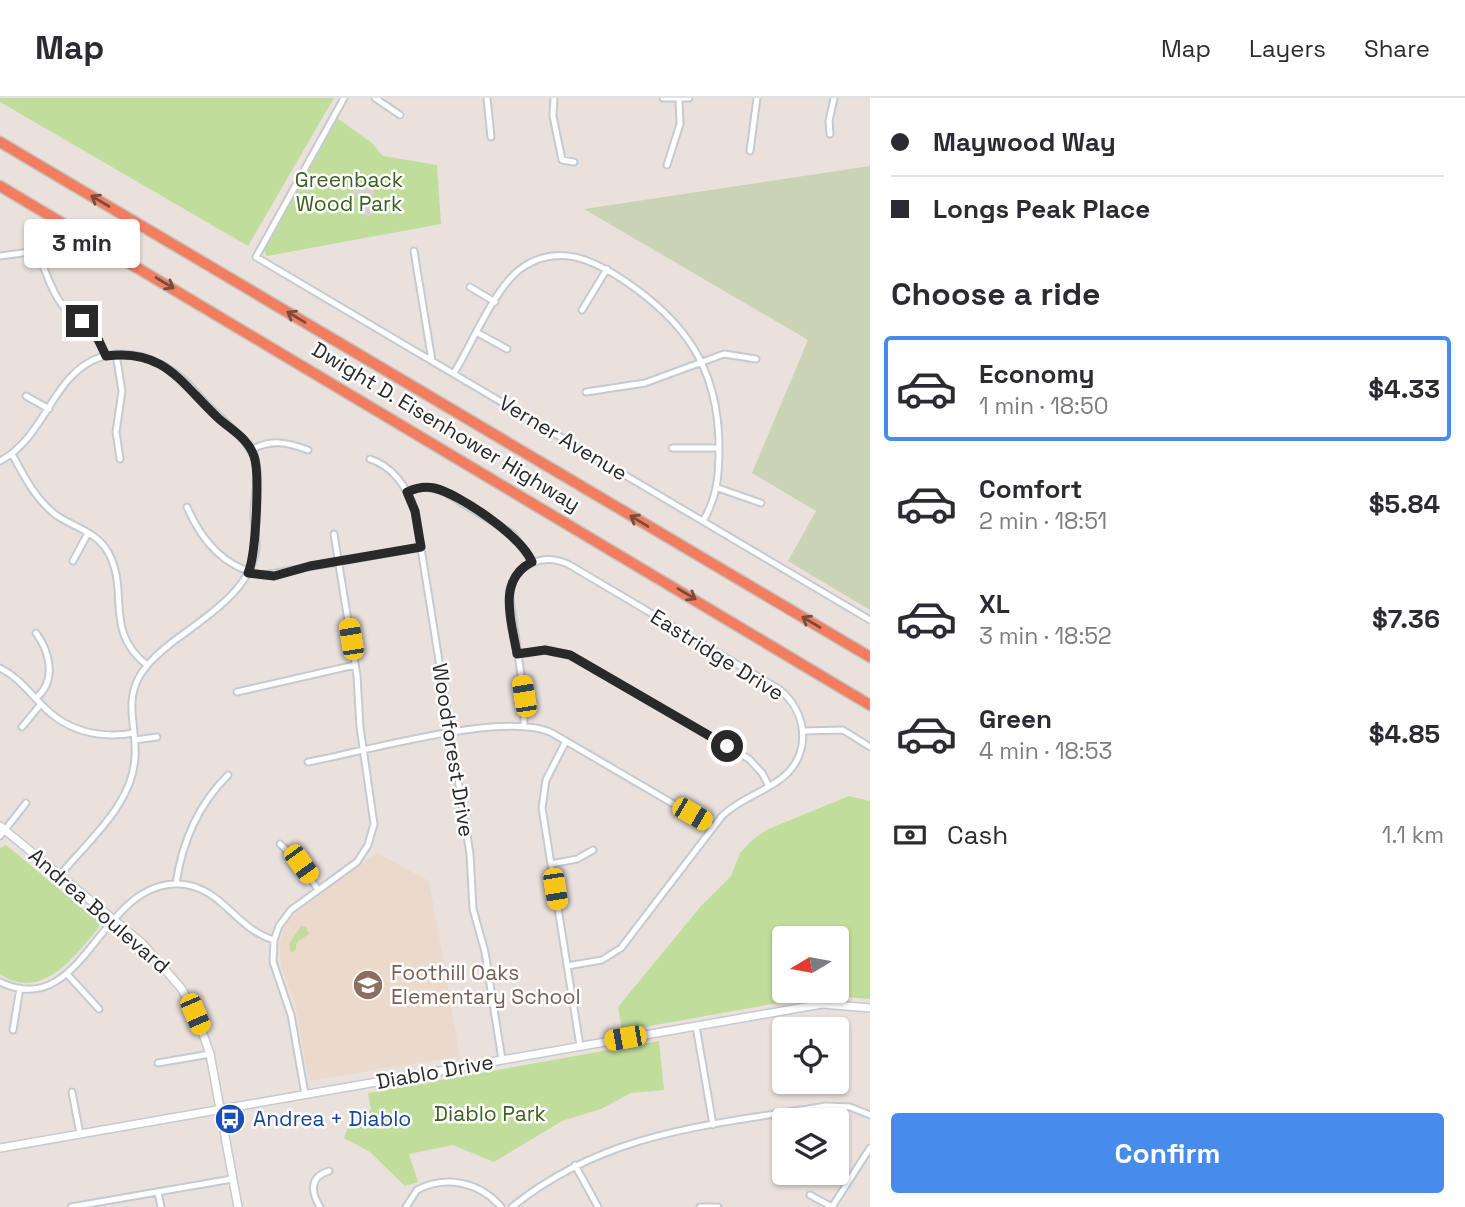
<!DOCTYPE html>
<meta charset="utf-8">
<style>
:root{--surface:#fff;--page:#f7f7f7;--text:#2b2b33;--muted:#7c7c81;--line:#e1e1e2;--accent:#478bec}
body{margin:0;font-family:"Space Grotesk",sans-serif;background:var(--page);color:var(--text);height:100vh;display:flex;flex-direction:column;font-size:26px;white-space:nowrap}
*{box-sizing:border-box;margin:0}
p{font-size:23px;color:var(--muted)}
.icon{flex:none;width:38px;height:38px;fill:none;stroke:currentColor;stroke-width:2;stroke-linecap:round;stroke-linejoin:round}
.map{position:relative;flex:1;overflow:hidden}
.drawer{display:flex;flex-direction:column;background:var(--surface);width:595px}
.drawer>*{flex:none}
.hud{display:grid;align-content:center;height:154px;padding:0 21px;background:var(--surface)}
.needle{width:46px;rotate:260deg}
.fabs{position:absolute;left:772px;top:828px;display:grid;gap:14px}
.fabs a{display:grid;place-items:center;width:77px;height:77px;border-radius:7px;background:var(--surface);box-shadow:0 2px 5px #0004;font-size:35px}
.end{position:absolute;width:32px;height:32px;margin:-16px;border:9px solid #292929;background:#fff;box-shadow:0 0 0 4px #fff}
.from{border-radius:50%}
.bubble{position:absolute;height:49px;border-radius:7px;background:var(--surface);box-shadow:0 2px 5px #0004;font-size:23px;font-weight:600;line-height:49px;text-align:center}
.car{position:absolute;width:21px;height:42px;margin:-21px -10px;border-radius:9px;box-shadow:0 0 5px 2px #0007;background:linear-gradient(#f5c518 24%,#345 0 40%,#f5c518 0 76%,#345 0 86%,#f5c518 0)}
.hud b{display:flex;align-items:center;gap:24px;height:66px;font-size:26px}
.hud b+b{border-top:2px solid var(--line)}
.hud i{width:18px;height:18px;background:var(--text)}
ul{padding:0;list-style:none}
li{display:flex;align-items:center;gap:21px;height:105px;margin:0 14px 10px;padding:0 7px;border:4px solid transparent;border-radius:7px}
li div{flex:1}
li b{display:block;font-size:26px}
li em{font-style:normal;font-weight:600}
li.on{border-color:var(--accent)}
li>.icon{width:63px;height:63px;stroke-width:1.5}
h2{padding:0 21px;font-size:32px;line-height:84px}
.pay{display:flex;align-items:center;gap:18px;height:77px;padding:0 21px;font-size:26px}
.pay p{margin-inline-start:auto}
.cta{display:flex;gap:14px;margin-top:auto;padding:14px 21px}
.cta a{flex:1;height:80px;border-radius:7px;background:var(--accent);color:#fff;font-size:28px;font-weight:600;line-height:80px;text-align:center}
header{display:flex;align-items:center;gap:42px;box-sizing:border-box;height:98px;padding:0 35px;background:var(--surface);border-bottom:2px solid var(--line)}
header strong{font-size:33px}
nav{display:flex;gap:38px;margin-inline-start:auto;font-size:24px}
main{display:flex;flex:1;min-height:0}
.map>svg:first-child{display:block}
.education{fill:#ebdacc}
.green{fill:#c1dd9c;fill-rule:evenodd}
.cemetery{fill:#cad3b4}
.plaza{fill:#d7d2ce}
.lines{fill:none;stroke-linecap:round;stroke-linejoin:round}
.street-casing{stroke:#c4cad2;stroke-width:9}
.secondary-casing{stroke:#c4cad2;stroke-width:10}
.highway-casing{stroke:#c3c3c3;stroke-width:13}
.street{stroke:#fff;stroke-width:5}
.secondary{stroke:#fff;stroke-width:7}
.highway{stroke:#f27e5f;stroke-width:10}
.oneway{stroke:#794b3f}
.route{stroke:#292929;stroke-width:9}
.labels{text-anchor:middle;stroke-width:5;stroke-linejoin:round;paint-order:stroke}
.park-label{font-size:21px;fill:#3b601f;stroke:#fff}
.street-label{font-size:21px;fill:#292929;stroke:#fff}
.education-label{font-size:21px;fill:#785e54;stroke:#fff;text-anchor:start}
.transit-label{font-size:21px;fill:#164399;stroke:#fff;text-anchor:start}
</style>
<header>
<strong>Map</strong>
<nav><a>Map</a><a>Layers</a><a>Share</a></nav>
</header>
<main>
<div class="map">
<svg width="870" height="1109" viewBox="0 0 870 1109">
<rect width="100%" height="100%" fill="#eae1dc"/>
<path class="education" d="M 377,755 L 429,783 L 460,958 L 309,983 L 295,906 L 281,868 L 279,845 L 286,826 L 300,812 Z"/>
<path class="green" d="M 0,0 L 334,0 L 248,148 L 0,4 Z
M 337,20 L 372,45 L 383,58 L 437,67 L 441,126 L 267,158 L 262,149 Z
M 849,698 L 870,703 L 870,901 L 822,897 L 622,933 L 618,909 L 701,808 L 731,778 L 740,755 L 751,743 L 766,732 ZM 784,840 L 836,840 L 836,892 L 784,892 Z
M 6,747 L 99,824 L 99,829 C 76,857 42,905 0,876 L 0,750 Z
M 301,828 L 306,829 L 309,836 L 297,844 L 295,853 L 291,854 L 289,846 Z
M 659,943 L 664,992 L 631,995 L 601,1011 L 562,1023 L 494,1064 L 453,1047 L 409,1056 L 418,1084 L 405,1088 L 370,1054 L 344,1040 L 349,1027 L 356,1027 L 360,1018 L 371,1012 L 368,995 Z"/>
<path class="cemetery" d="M 870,68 L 870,512 L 788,463 L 816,413 L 752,375 L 808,242 L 584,111 Z"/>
<path class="plaza" d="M 370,82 L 375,95 L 370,97 L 372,104 L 368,106 L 373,116 L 365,119 L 358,97 L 352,98 L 355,87 Z"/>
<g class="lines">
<g class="street-casing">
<path id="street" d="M 344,0 L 256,159 L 870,522
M 375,0 L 400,17
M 487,0 L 491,39
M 554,0 L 553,18 L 562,62 L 574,64
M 663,0 L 689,0
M 830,36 L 829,23 L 834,0
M 750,53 L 757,0
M 667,67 L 680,26 L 679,1
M 414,153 L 432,263
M 0,158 L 37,153 C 45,171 51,193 63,208 C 79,226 97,234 106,258
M 470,189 L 495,204
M 582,212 L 607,171
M 478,235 L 507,251
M 116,256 L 122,293 L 116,334 L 120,361
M 454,275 C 472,246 495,188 523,169 C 558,146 591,161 622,181 C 685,223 718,269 719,347 C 719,376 718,398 703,423
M 586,294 L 645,285 L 724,256 L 756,261
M 26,298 L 49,311
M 672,350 L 719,350
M 251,352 C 271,341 287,344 308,352
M 12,356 C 24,378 35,401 56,417 C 73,429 97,434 108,454 C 130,493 103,533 147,567
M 370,361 C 394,369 407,389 415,413 L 470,756 L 473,811 L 485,854 L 502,962
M 0,363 C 47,338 52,275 101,259 C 138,248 176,269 199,298 C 218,321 253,340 257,371 C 259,387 253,402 254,418 C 254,429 257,439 256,450 C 251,494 202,521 170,546 C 158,556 146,566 138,581 C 125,607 137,631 135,659 C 133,706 88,743 60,777
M 718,390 L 761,405
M 407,394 L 423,389 L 441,392 L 513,436 L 532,464
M 187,409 C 202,444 225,471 264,477 L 421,449
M 73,463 L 88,435
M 517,556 L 545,552 L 570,557 L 749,661 L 762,675 L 769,688
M 0,570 C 18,579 28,593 42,607 C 66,633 99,641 134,635
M 237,594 L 355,567
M 36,600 C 57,583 50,554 36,535
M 524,627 L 524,598 L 509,493 C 517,465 543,455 568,466 L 779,591 C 808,614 812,656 782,680 C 763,695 741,700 722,718 L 621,850 L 602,862 L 567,868
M 22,629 L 41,606
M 804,633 L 843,632 L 870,649
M 135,642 L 157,639
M 566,643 L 546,682 L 542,710 L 580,948
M 308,664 C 362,654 506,612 552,635 L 713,729
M 0,738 L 26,705
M 280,746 L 301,766 L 318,792
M 551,766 L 577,761 L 593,752
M 176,786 C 182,744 198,707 228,677
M 67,876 L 99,911
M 0,884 C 84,925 99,783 179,786 C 222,788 235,831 274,842
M 696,928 L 713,1027
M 13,932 L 20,890
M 158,965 L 210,956
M 72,994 L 80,1036
M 305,996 L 291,917 L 273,864 L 274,842 L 279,828 L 291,812 L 357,764 L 368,747 L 374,726 L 360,629 L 357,578 L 334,436
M 575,1067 L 598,1109
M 158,1094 L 161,1109
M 810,1097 L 832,1109
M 71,1109 L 232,1081
M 320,1109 C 311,1094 309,1079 329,1073
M 406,1109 L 417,1092 C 446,1077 480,1084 501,1109
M 512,1109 C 606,1033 711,1027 826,1008 L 850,1009 L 870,1017
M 700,1109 L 718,1109
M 832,1109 L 870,1050"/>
</g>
<g class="secondary-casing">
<path id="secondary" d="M 0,728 L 142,845 L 181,890 L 196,916 L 210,956 L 238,1109
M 0,1050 L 822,906 L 870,910"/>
</g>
<g class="highway-casing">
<path id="highway" d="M 0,44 L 870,559
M 0,88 L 870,607"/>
</g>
<use href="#street" class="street"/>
<use href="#secondary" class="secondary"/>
<use href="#highway" class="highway"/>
</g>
<defs><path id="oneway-shaft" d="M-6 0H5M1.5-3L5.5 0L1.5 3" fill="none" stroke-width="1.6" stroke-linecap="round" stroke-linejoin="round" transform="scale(1.75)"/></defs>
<g class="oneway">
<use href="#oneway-shaft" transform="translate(100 103) rotate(-149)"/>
<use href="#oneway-shaft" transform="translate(165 185) rotate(31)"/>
<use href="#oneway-shaft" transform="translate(296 219) rotate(-149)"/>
<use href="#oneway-shaft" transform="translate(639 423) rotate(-149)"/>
<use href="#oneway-shaft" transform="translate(687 496) rotate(31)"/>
<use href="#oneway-shaft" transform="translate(811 524) rotate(-149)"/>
</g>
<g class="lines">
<path class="route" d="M 82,223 L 98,241 L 106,258 C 164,250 181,285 217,319 C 231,332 247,339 254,358 C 260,375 256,458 248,475 L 274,478 L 310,468 L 421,449 L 415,413 L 407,394 C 416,390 424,388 434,390 C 460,396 522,439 532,464 C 496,482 512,525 517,556 L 545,552 L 570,557 L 727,648"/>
</g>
<defs>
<g id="school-disc" transform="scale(1.575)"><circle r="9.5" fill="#8d6e63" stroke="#fff"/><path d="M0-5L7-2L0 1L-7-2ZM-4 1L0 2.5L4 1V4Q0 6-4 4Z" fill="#fff"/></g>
<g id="bus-disc" transform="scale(1.575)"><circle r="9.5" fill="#1a4fb4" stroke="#fff"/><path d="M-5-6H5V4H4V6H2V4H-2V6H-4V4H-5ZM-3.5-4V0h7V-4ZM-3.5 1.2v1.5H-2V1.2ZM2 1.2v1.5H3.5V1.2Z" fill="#fff"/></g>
</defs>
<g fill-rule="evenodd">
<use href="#school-disc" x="368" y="887"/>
<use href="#bus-disc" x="230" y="1021"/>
</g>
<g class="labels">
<g class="park-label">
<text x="349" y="89">Greenback<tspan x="349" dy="24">Wood Park</tspan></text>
<text x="490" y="1023">Diablo Park</text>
</g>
<g class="street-label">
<text transform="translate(446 329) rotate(31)" y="7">Dwight D. Eisenhower Highway</text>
<text transform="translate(563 340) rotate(31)" y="7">Verner Avenue</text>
<text transform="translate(717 557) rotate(32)" y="7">Eastridge Drive</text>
<text transform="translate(453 652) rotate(81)" y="7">Woodforest Drive</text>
<text transform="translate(99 813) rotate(41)" y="7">Andrea Boulevard</text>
<text transform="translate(435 974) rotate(-10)" y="7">Diablo Drive</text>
</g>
<g class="education-label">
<text x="391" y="882">Foothill Oaks<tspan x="391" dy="24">Elementary School</tspan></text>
</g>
<g class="transit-label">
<text x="253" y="1028">Andrea + Diablo</text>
</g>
</g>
</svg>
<div class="fabs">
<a><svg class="needle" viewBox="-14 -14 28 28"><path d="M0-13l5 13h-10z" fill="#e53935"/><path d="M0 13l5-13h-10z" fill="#7c7c81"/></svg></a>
<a><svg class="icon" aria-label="locate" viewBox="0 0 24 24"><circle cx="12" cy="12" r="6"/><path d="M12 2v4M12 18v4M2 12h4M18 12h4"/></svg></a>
<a><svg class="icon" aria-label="layers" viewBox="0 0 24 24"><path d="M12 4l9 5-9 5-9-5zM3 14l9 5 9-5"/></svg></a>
</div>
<i class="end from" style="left:727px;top:648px"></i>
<i class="end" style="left:82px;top:223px"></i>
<div class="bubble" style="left:24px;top:121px;width:116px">3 min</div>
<i class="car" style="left:351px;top:541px;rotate:351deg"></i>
<i class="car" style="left:524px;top:598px;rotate:351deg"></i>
<i class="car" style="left:692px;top:716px;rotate:120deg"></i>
<i class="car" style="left:301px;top:766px;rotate:144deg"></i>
<i class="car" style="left:555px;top:791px;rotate:171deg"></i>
<i class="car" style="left:195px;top:916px;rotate:157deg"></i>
<i class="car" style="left:625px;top:940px;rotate:260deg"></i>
</div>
<section class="drawer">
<div class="hud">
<b><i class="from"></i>Maywood Way</b>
<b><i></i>Longs Peak Place</b>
</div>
<h2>Choose a ride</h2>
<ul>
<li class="on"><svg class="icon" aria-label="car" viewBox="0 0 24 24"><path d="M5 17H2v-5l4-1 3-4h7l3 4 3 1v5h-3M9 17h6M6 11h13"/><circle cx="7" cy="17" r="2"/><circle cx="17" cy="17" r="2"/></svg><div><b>Economy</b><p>1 min · 18:50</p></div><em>$4.33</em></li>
<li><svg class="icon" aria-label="car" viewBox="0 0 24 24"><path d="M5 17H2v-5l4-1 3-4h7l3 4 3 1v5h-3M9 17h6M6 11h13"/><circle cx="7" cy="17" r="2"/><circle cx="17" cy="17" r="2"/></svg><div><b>Comfort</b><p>2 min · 18:51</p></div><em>$5.84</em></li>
<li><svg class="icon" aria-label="car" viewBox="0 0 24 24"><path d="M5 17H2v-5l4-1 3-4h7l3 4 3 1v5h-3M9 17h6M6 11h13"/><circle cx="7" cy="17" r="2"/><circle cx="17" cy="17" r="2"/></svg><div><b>XL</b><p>3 min · 18:52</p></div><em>$7.36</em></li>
<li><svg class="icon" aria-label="car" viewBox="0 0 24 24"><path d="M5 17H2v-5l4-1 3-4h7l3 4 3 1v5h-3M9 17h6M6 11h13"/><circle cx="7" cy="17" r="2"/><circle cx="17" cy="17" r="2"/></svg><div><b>Green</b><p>4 min · 18:53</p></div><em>$4.85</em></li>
</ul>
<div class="pay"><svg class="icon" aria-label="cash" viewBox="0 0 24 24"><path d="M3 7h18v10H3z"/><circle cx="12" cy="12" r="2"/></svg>Cash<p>1.1 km</p></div>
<div class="cta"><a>Confirm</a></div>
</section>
</main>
